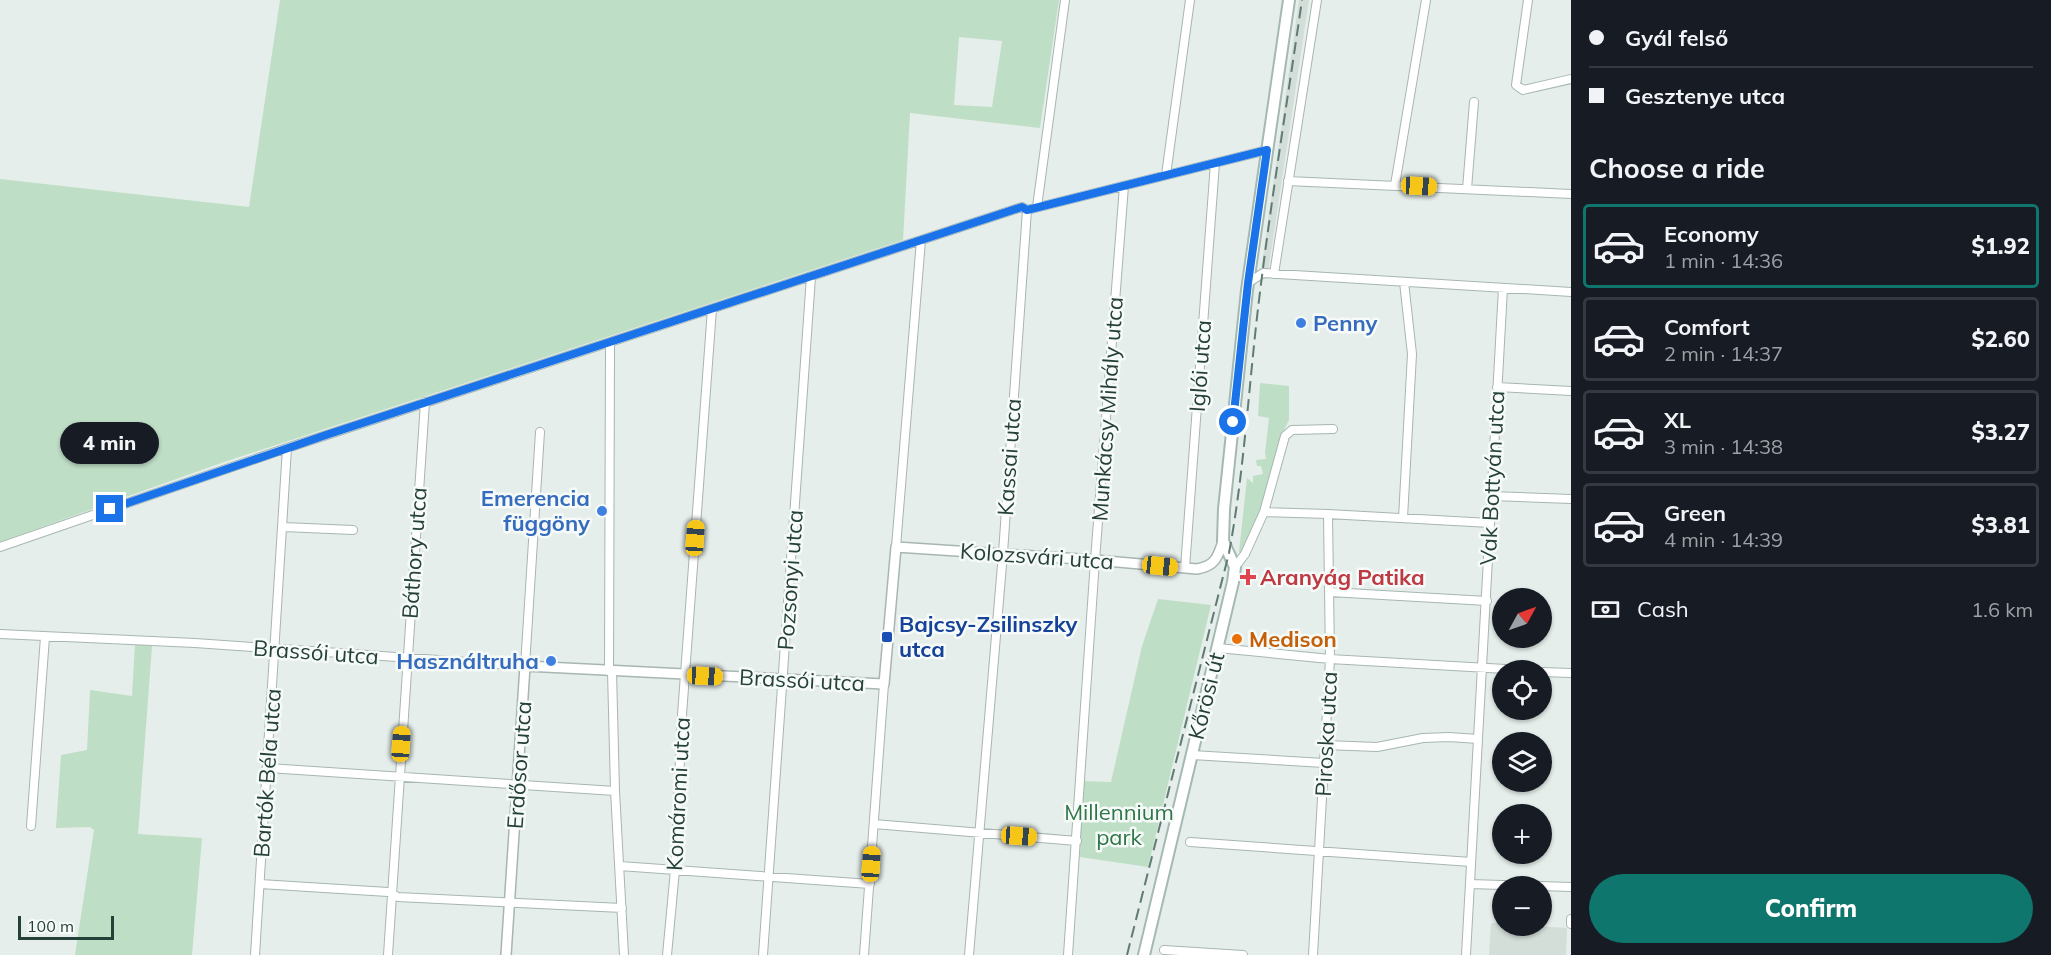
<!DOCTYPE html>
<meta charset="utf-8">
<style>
:root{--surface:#171b24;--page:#20242c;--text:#f1f3f6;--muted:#9ea1a6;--line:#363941;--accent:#0f766e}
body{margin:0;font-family:Mulish,sans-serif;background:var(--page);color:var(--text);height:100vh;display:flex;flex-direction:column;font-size:22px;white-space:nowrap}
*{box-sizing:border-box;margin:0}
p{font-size:20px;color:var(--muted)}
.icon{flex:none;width:33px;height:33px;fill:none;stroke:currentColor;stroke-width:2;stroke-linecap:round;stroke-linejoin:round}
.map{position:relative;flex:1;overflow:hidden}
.details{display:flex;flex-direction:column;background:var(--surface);width:480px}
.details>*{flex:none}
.banner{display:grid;align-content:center;height:132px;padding:0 18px;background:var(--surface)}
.needle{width:39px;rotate:50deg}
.fabs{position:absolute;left:1492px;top:588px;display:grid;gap:12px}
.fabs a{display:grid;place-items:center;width:60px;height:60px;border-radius:50%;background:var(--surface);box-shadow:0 2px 4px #0004;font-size:30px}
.scale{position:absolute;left:18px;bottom:15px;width:96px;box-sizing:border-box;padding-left:6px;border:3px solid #244038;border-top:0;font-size:16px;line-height:21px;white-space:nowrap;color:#244038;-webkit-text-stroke:4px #f6faf8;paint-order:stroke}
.end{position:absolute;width:27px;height:27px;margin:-14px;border:8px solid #1a73e8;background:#fff;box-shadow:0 0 0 3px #fff}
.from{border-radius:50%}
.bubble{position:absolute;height:42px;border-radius:21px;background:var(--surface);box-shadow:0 2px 4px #0004;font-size:20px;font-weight:800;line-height:42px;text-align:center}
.car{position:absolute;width:18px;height:36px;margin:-18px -9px;border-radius:8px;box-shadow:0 0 4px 2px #0007;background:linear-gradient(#f5c518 24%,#345 0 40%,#f5c518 0 76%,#345 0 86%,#f5c518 0)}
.banner b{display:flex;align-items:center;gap:21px;height:57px;font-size:22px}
.banner b+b{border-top:2px solid var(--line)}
.banner i{width:15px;height:15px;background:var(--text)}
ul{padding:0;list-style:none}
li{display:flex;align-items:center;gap:18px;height:84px;margin:0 12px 9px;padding:0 6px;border:3px solid var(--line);border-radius:6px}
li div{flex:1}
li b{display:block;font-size:22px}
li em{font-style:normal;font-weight:800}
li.selected{border-color:var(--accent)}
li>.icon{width:54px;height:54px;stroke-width:1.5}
h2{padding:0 18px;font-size:27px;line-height:72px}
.pay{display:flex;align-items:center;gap:15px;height:66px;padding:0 18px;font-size:22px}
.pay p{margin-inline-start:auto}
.button{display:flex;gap:12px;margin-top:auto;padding:12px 18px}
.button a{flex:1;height:69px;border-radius:36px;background:var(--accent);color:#fff;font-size:24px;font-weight:800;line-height:69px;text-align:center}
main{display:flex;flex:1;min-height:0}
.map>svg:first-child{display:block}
.built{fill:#d3ded9}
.green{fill:#bfdec6;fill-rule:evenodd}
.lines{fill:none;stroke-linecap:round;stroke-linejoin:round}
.minor-casing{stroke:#a7b6b1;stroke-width:10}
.tertiary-casing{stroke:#a7b6b1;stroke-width:12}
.secondary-casing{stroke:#a4b9b1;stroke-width:14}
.minor{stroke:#fff;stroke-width:8}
.tertiary{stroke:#fff;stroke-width:9}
.secondary{stroke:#fff;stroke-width:10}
.rail{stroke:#5f7b73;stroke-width:2;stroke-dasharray:12 6;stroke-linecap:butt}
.route{stroke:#1a73e8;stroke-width:8}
.shop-dot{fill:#3f7fe0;stroke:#f6faf8;stroke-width:2}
.health-dot{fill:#e0444e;stroke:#f6faf8;stroke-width:2}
.transit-dot{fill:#1a4fb4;stroke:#f6faf8;stroke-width:2}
.food-dot{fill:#e8710a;stroke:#f6faf8;stroke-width:2}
.labels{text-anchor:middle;stroke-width:5;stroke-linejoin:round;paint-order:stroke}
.shop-label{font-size:22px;font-weight:bold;fill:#366cbe;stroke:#f6faf8;text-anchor:end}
.street-label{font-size:22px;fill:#244038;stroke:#f6faf8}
.health-label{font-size:22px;font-weight:bold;fill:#be3a42;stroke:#f6faf8;text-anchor:start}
.transit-label{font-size:22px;font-weight:bold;fill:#164399;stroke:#f6faf8;text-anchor:start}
.food-label{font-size:22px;font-weight:bold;fill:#c56008;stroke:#f6faf8;text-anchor:start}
.park-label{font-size:22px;fill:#2f7649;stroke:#f6faf8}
</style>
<main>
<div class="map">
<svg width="1571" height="955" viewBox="0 0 1571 955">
<rect width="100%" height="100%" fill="#e5eeea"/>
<path class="built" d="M 1299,0 L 1309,0 L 1267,279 L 1260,278 Z
M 1491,923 L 1567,928 L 1566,955 L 1489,955 Z"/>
<path class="green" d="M 280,0 L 1059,0 L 1040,128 L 910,113 L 903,240 L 221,463 L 0,542 L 0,179 L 249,207 ZM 959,37 L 1002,41 L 992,107 L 954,105 Z
M 1260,383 L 1289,386 L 1289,420 L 1281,436 L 1278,454 L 1263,506 L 1241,554 L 1239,552 L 1247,478 L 1253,483 L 1253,476 L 1263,474 L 1261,466 L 1257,466 L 1256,460 L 1266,459 L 1265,453 L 1269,418 L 1258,416 Z
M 1158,599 L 1211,605 L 1148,867 L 1080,857 L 1083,781 L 1111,782 L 1142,646 Z
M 135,644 L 152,646 L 138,834 L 202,838 L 192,955 L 75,955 L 94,830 L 90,827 L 56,828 L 61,755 L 87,750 L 90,690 L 132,696 Z"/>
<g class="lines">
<g class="minor-casing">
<path id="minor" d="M 1528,0 L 1516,85 L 1523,90 L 1571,79
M 1166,175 L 1190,0
M 1288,181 L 1571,194
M 1395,185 L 1426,0
M 1467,189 L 1474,102
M 1037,207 L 1065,0
M 1274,274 L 1317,0
M 1248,283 L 1263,273 L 1571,292
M 1497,387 L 1571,391
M 1491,496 L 1571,499
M 1264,512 L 1285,436 L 1292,430 L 1333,429
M 1403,518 L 1412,354 L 1404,282
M 283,527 L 353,530
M 0,547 L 287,448 L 1022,207 L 1027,210 L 1267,150
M 896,547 L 921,240
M 1235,567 L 1245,554 L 1264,512 L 1328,514 L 1490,523
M 1185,568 L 1215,163
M 1330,592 L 1487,601
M 0,634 L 195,643 L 525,666 L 540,432
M 1218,648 L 1330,659 L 1523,670
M 609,671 L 610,343
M 612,671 L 615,791 L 624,955
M 1542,672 L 1571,673
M 1325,745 L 1377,747 L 1423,738 L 1449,737 L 1478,739
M 1192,755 L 1324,763
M 268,768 L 615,791
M 874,824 L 1077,841
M 31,826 L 45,637
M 1190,842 L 1471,862
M 620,866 L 870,884
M 260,884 L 388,892 L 398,897 L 622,908
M 1470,884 L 1571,887
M 1571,924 L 1571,919
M 1164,950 L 1243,955
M 255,955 L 287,448
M 388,955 L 425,402
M 667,955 L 675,870 L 682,715 L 712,309
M 763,955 L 811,277
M 864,955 L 884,684
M 969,955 L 1003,553 L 1027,210
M 1068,955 L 1095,560 L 1124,186
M 1313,955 L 1330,659 L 1328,514
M 1466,955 L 1503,288"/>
</g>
<g class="tertiary-casing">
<path id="tertiary" d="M 506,955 L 525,666 L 884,684 L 896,547 L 1095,560 L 1197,569 C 1215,566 1218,557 1223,541"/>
</g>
<g class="secondary-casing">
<path id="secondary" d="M 1144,955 L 1233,582 L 1235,567 L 1223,541 L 1224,509 L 1247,290 L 1289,0"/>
</g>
<use href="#minor" class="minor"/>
<use href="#tertiary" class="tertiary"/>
<use href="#secondary" class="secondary"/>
<path class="rail" d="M 1127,955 L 1229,553 C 1245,467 1249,379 1260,292 C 1272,194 1288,97 1302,0"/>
</g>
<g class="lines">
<path class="route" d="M 110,509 L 326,435 L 1022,207 L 1027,210 L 1267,150 L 1248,283 L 1233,422"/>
</g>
<g class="shop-dot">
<circle cx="1301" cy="323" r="6"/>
<circle cx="602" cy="511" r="6"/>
<circle cx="551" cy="661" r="6"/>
</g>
<path class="health-dot" d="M1245 568h6v6h6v6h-6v6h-6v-6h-6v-6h6z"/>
<rect class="transit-dot" x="881" y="631" width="12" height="12" rx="3"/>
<circle class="food-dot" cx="1237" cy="639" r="6"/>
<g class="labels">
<g class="shop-label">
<text x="1313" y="331" text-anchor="start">Penny</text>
<text x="590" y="506">Emerencia<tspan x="590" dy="25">függöny</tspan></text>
<text x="539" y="669">Használtruha</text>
</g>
<g class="street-label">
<text transform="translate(1200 366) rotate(-86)" y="8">Iglói utca</text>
<text transform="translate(1107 409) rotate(-86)" y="8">Munkácsy Mihály utca</text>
<text transform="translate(1009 457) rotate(-86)" y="8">Kassai utca</text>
<text transform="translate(1492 478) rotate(-87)" y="8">Vak Bottyán utca</text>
<text transform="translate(414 553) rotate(-86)" y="8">Báthory utca</text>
<text transform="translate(1037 556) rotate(4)" y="8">Kolozsvári utca</text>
<text transform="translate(790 580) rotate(-86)" y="8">Pozsonyi utca</text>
<text transform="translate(316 652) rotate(4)" y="8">Brassói utca</text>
<text transform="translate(802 680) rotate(3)" y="8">Brassói utca</text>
<text transform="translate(1206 696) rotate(-76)" y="8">Kőrösi út</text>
<text transform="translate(1326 734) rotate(-87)" y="8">Piroska utca</text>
<text transform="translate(519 765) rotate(-86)" y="8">Erdősor utca</text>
<text transform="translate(267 773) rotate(-86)" y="8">Bartók Béla utca</text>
<text transform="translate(678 794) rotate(-87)" y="8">Komáromi utca</text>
</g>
<g class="health-label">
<text x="1260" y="585">Aranyág Patika</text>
</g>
<g class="transit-label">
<text x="899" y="632">Bajcsy-Zsilinszky<tspan x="899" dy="25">utca</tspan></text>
</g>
<g class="food-label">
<text x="1249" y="647">Medison</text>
</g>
<g class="park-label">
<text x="1119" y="820">Millennium<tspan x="1119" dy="25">park</tspan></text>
</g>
</g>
</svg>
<div class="fabs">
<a><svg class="needle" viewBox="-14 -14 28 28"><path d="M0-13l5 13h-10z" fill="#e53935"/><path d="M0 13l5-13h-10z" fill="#9ea1a6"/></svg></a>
<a><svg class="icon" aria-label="locate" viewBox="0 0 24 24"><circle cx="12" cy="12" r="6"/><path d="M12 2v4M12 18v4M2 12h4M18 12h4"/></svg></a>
<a><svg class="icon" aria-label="layers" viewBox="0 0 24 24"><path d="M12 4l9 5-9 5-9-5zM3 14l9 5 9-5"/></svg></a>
<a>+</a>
<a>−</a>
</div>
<div class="scale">100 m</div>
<i class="end from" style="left:1233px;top:422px"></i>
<i class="end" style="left:110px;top:509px"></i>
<div class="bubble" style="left:60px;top:422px;width:99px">4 min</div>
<i class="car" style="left:1419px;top:186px;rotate:93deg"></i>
<i class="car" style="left:695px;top:538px;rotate:4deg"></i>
<i class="car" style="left:1160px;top:566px;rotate:96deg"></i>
<i class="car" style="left:705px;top:676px;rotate:93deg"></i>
<i class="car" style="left:401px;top:744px;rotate:4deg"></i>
<i class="car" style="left:1019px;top:836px;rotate:94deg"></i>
<i class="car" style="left:871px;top:864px;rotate:4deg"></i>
</div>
<section class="details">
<div class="banner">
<b><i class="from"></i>Gyál felső</b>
<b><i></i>Gesztenye utca</b>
</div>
<h2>Choose a ride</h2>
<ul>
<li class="selected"><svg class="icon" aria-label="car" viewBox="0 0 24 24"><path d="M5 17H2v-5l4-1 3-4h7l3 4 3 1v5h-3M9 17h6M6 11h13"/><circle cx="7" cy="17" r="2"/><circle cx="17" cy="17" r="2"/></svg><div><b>Economy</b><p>1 min · 14:36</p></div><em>$1.92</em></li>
<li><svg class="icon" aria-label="car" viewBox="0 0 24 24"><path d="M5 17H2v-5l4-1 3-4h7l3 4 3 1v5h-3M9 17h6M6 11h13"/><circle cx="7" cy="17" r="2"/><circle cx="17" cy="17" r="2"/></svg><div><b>Comfort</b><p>2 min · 14:37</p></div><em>$2.60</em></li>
<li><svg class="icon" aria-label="car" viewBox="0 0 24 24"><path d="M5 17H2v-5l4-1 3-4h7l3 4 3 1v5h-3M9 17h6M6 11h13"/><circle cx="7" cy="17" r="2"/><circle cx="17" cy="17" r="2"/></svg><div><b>XL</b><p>3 min · 14:38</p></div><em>$3.27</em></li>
<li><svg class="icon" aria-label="car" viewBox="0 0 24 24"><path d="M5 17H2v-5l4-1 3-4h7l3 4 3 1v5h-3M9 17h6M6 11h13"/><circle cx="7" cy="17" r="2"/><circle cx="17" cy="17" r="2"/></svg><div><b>Green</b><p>4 min · 14:39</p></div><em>$3.81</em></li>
</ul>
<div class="pay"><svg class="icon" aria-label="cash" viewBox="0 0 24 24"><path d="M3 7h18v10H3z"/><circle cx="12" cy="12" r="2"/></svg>Cash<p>1.6 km</p></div>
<div class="button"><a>Confirm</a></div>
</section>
</main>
